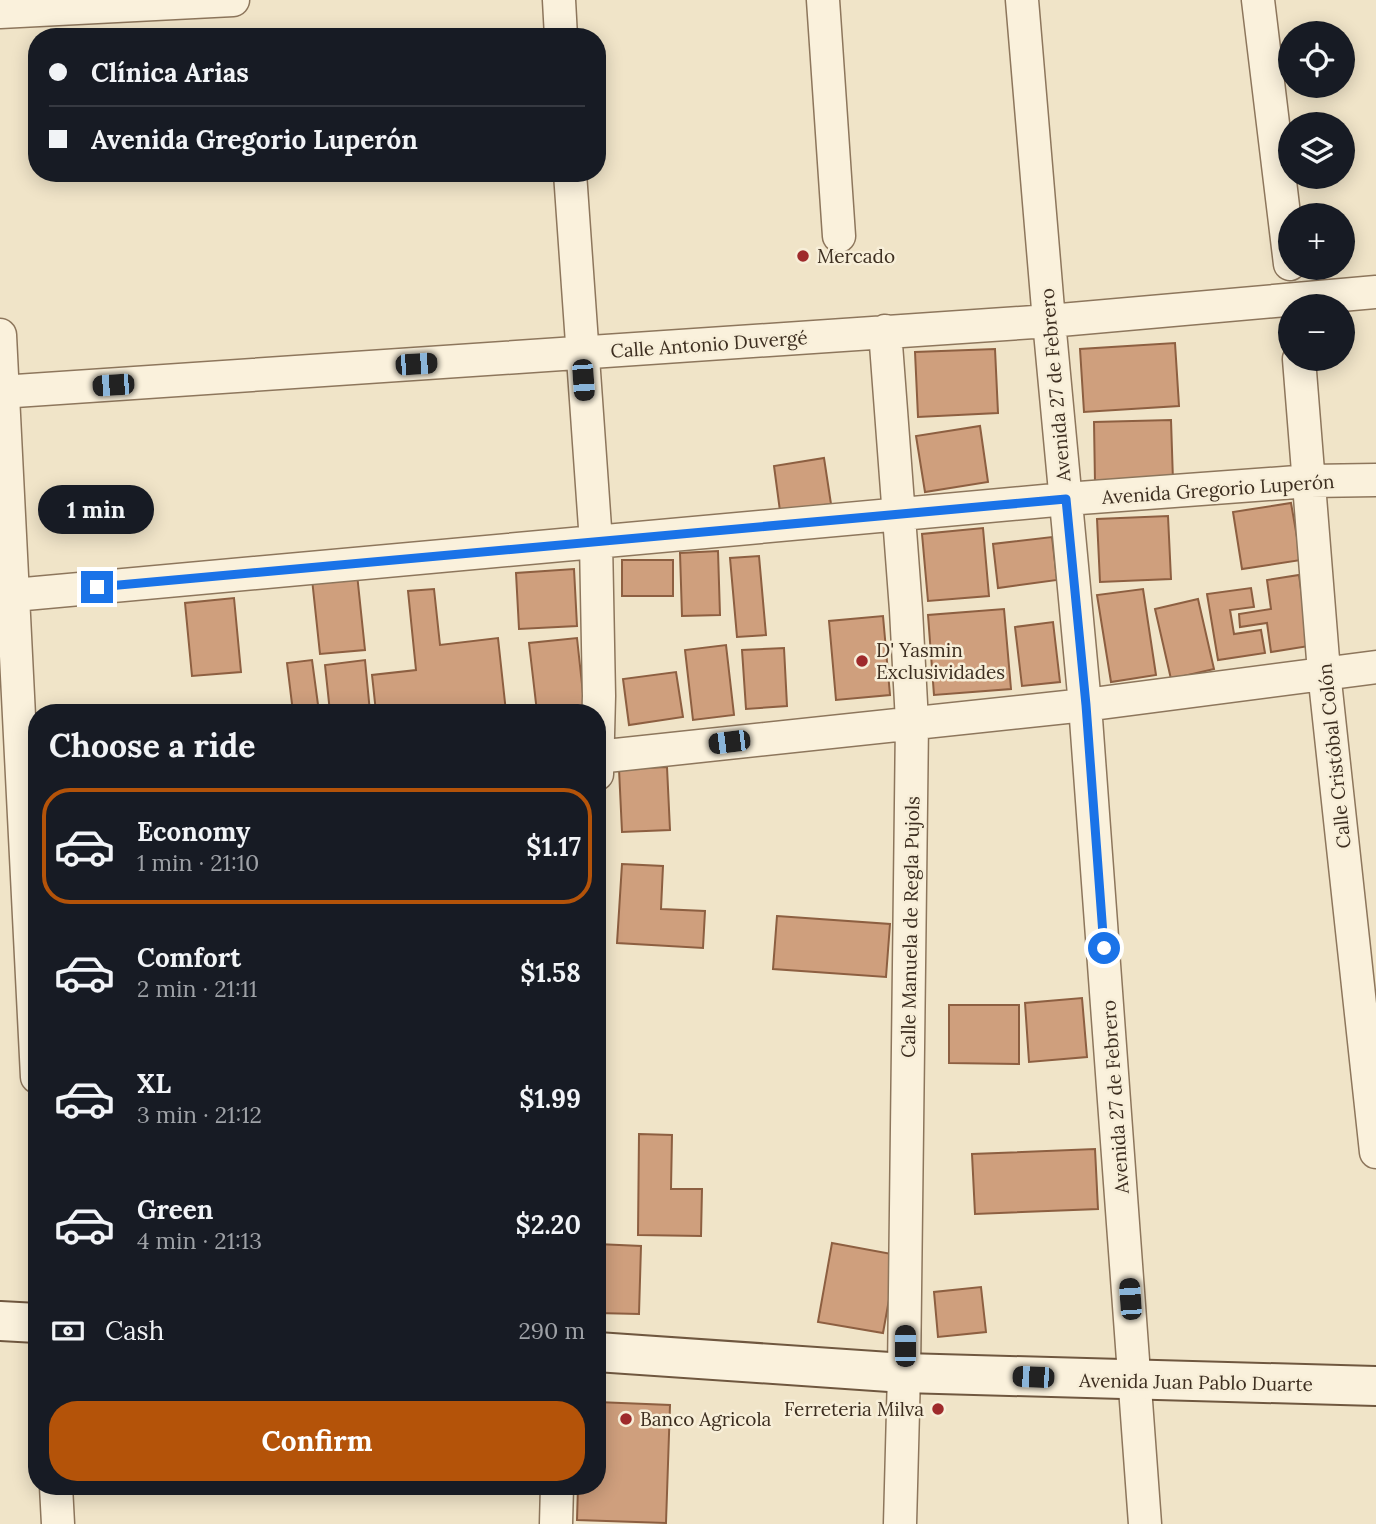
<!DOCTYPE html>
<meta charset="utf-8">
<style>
:root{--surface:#171b24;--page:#242831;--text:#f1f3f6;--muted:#9ea1a6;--line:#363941;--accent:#b45309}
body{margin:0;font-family:Lora,serif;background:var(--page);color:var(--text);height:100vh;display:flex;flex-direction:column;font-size:26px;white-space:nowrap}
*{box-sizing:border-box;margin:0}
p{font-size:23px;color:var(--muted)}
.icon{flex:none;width:38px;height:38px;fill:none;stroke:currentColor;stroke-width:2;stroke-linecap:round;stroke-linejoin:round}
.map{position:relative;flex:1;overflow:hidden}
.drawer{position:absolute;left:28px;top:704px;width:578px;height:791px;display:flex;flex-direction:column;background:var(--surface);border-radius:28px;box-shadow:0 4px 18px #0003}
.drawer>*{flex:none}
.top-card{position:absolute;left:28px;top:28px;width:578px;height:154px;border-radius:28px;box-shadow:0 4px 18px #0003;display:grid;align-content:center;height:154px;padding:0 21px;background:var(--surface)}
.buttons{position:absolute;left:1278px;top:21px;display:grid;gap:14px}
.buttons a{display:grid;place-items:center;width:77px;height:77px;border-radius:50%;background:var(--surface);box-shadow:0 4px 18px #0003;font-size:35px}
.end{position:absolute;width:32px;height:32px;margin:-16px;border:9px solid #1a73e8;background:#fff;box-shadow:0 0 0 4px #fff}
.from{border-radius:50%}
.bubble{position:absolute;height:49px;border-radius:24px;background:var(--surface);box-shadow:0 4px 18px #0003;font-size:23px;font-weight:700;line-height:49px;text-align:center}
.car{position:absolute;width:21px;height:42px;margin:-21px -10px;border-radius:9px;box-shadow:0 0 5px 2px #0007;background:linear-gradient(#222 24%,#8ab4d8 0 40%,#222 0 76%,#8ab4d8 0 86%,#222 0)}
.top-card b{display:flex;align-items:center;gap:24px;height:66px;font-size:26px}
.top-card b+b{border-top:2px solid var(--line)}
.top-card i{width:18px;height:18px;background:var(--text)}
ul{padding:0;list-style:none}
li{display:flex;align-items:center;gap:21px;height:116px;margin:0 14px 10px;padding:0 7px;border:4px solid transparent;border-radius:28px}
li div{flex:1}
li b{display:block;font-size:26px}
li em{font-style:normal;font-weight:700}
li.active{border-color:var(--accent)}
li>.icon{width:63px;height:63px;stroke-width:1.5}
h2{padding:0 21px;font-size:32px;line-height:84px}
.pay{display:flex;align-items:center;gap:18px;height:77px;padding:0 21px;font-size:26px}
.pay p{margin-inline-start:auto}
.cta{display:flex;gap:14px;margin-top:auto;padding:14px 21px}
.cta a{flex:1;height:80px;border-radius:28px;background:var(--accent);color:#fff;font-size:28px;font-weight:700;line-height:80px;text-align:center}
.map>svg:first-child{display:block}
.building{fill:#cf9f7d;stroke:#8d5f41;stroke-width:2}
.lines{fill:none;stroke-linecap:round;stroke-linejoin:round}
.street-casing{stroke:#8d765c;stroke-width:35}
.secondary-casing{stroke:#6f573f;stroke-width:42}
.street{stroke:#faf1dc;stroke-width:32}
.secondary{stroke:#faf1dc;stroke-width:38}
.route{stroke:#1a73e8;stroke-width:9}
.poi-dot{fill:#9e2a2b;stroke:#f7eed8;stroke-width:2.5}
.labels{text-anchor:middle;stroke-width:5;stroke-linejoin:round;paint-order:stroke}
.poi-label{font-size:19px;fill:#3d2e20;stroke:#f7eed8;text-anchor:start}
.street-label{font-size:19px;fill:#3d2e20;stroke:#f7eed8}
</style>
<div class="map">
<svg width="1376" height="1524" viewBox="0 0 1376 1524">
<rect width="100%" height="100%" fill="#f0e4c8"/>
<path class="building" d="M 1175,343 L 1179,406 L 1084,412 L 1080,349 Z
M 995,349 L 998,413 L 918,417 L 915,352 Z
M 1171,420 L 1173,481 L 1095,483 L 1094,422 Z
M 980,426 L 988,482 L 925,492 L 916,436 Z
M 824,458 L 831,504 L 780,511 L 774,466 Z
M 1291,503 L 1301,560 L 1242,569 L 1233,512 Z
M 1168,516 L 1171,579 L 1100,582 L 1097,519 Z
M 983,528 L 989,596 L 928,601 L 922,534 Z
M 1052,537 L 1057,580 L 998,588 L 993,544 Z
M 718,551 L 720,615 L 682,616 L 680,553 Z
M 759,556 L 766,635 L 737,637 L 730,558 Z
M 622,560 L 673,560 L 673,596 L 622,596 Z
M 574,569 L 577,626 L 519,629 L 516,573 Z
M 357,574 L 365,650 L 320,654 L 312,579 Z
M 1299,575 L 1309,646 L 1271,652 L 1267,623 L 1240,627 L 1239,614 L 1271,609 L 1267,580 Z
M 1251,588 L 1254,607 L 1230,610 L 1234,634 L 1261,630 L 1265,653 L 1218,660 L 1207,594 Z
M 434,589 L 440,645 L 498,638 L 506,712 L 376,712 L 372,675 L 416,670 L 408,591 Z
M 1143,589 L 1156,675 L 1111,682 L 1097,595 Z
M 234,598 L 241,672 L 192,676 L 185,603 Z
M 1198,599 L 1214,669 L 1171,679 L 1155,609 Z
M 1004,609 L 1011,689 L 934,695 L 928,615 Z
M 883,616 L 890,695 L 836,700 L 829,621 Z
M 1053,622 L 1060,682 L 1022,686 L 1015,627 Z
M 577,638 L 585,712 L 537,712 L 529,643 Z
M 726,645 L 734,715 L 693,720 L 685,650 Z
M 784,648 L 787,706 L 746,709 L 742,650 Z
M 312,660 L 319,712 L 293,712 L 287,663 Z
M 365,660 L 370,712 L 330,712 L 325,665 Z
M 676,672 L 683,717 L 629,725 L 623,679 Z
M 90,706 L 91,712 L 50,712 L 49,709 Z
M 667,767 L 670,830 L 622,832 L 619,769 Z
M 622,864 L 663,866 L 661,909 L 705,911 L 703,948 L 617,943 Z
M 777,916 L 890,924 L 886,977 L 773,969 Z
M 1082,998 L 1087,1057 L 1029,1062 L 1025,1003 Z
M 949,1005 L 1019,1005 L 1019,1064 L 949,1063 Z
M 639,1134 L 672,1135 L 671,1189 L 702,1189 L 701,1236 L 638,1235 Z
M 1095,1149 L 1098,1209 L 975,1214 L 972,1154 Z
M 832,1243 L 897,1255 L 883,1333 L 818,1322 Z
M 597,1244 L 641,1246 L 639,1314 L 597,1313 Z
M 981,1287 L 986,1332 L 938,1337 L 934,1292 Z
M 597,1402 L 670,1405 L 666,1523 L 577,1520 L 578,1486 L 597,1486 Z"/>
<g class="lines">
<g class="street-casing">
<path id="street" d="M 559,0 L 561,37
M 823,0 L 839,236
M 1022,0 L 1049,321 L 1085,705 L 1145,1524
M 1258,0 L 1290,264
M 0,12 L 233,0
M 570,173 L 596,542 L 599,696 L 597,774
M 885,331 L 906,610 L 912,722 L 904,1373 L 900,1524
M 0,335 L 37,1077
M 1299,359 L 1324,672 L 1376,1152
M 0,392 L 1049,321 L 1376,292
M 14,595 L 1066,499 L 1310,481 L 1376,480
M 597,757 L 1085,705 L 1376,667
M 56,1486 L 58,1524
M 556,1524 L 557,1486"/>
</g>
<g class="secondary-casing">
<path id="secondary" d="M 0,1321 L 37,1323
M 597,1352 L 904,1373 L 1376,1386"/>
</g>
<use href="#street" class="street"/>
<use href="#secondary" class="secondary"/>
</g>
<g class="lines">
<path class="route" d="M 97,587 L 1066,499 L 1086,705 L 1104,948"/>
</g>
<g class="poi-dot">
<circle cx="803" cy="256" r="7"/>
<circle cx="862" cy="661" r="7"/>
<circle cx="938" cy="1409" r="7"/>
<circle cx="626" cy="1419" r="7"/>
</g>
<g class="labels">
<g class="poi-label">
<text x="817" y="263">Mercado</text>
<text x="876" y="657">D' Yasmin<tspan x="876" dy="22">Exclusividades</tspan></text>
<text x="924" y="1416" text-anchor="end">Ferreteria Milva</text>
<text x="640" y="1426">Banco Agricola</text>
</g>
<g class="street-label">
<text transform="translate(709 344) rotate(-4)" y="7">Calle Antonio Duvergé</text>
<text transform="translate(1055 385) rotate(-95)" y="7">Avenida 27 de Febrero</text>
<text transform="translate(1218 489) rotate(-4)" y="7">Avenida Gregorio Luperón</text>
<text transform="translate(1334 756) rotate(-96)" y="7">Calle Cristóbal Colón</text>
<text transform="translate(910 927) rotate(-89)" y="7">Calle Manuela de Regla Pujols</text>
<text transform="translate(1115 1097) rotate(-94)" y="7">Avenida 27 de Febrero</text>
<text transform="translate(1196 1382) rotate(1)" y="7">Avenida Juan Pablo Duarte</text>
</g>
</g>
</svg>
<div class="buttons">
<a><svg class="icon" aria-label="locate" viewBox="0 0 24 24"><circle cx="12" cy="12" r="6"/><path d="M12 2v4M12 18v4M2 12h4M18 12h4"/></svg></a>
<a><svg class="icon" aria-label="layers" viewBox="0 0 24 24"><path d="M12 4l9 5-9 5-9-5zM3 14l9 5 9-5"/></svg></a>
<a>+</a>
<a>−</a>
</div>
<i class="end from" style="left:1104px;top:948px"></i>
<i class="end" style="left:97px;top:587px"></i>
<div class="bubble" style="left:38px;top:485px;width:116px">1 min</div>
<i class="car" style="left:416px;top:364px;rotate:86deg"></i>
<i class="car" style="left:583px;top:380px;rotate:176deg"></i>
<i class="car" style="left:113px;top:385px;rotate:266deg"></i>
<i class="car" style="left:729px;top:742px;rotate:263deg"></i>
<i class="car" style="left:1130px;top:1299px;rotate:356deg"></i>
<i class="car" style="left:905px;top:1346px;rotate:0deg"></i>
<i class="car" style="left:1033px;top:1377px;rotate:272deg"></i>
<div class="top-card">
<b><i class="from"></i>Clínica Arias</b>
<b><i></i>Avenida Gregorio Luperón</b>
</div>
<section class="drawer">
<h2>Choose a ride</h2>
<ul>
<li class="active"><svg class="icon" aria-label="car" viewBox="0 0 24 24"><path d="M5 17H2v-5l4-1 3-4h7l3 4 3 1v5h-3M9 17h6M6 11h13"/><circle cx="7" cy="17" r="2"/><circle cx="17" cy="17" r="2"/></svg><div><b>Economy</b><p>1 min · 21:10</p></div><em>$1.17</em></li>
<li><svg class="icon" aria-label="car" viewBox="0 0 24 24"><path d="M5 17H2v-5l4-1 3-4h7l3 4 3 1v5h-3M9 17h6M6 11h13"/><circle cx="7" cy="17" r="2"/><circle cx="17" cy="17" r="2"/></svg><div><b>Comfort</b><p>2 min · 21:11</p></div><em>$1.58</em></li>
<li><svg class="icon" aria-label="car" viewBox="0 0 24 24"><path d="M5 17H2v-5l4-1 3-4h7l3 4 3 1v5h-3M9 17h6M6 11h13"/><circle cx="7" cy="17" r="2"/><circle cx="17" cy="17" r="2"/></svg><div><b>XL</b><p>3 min · 21:12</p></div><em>$1.99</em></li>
<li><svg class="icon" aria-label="car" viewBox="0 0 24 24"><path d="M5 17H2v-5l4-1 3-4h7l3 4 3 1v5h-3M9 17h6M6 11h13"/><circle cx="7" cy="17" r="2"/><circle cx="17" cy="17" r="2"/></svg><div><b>Green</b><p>4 min · 21:13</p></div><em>$2.20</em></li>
</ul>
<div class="pay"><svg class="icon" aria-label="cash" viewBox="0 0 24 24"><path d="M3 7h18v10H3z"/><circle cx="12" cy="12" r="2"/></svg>Cash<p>290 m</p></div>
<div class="cta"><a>Confirm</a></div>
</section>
</div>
